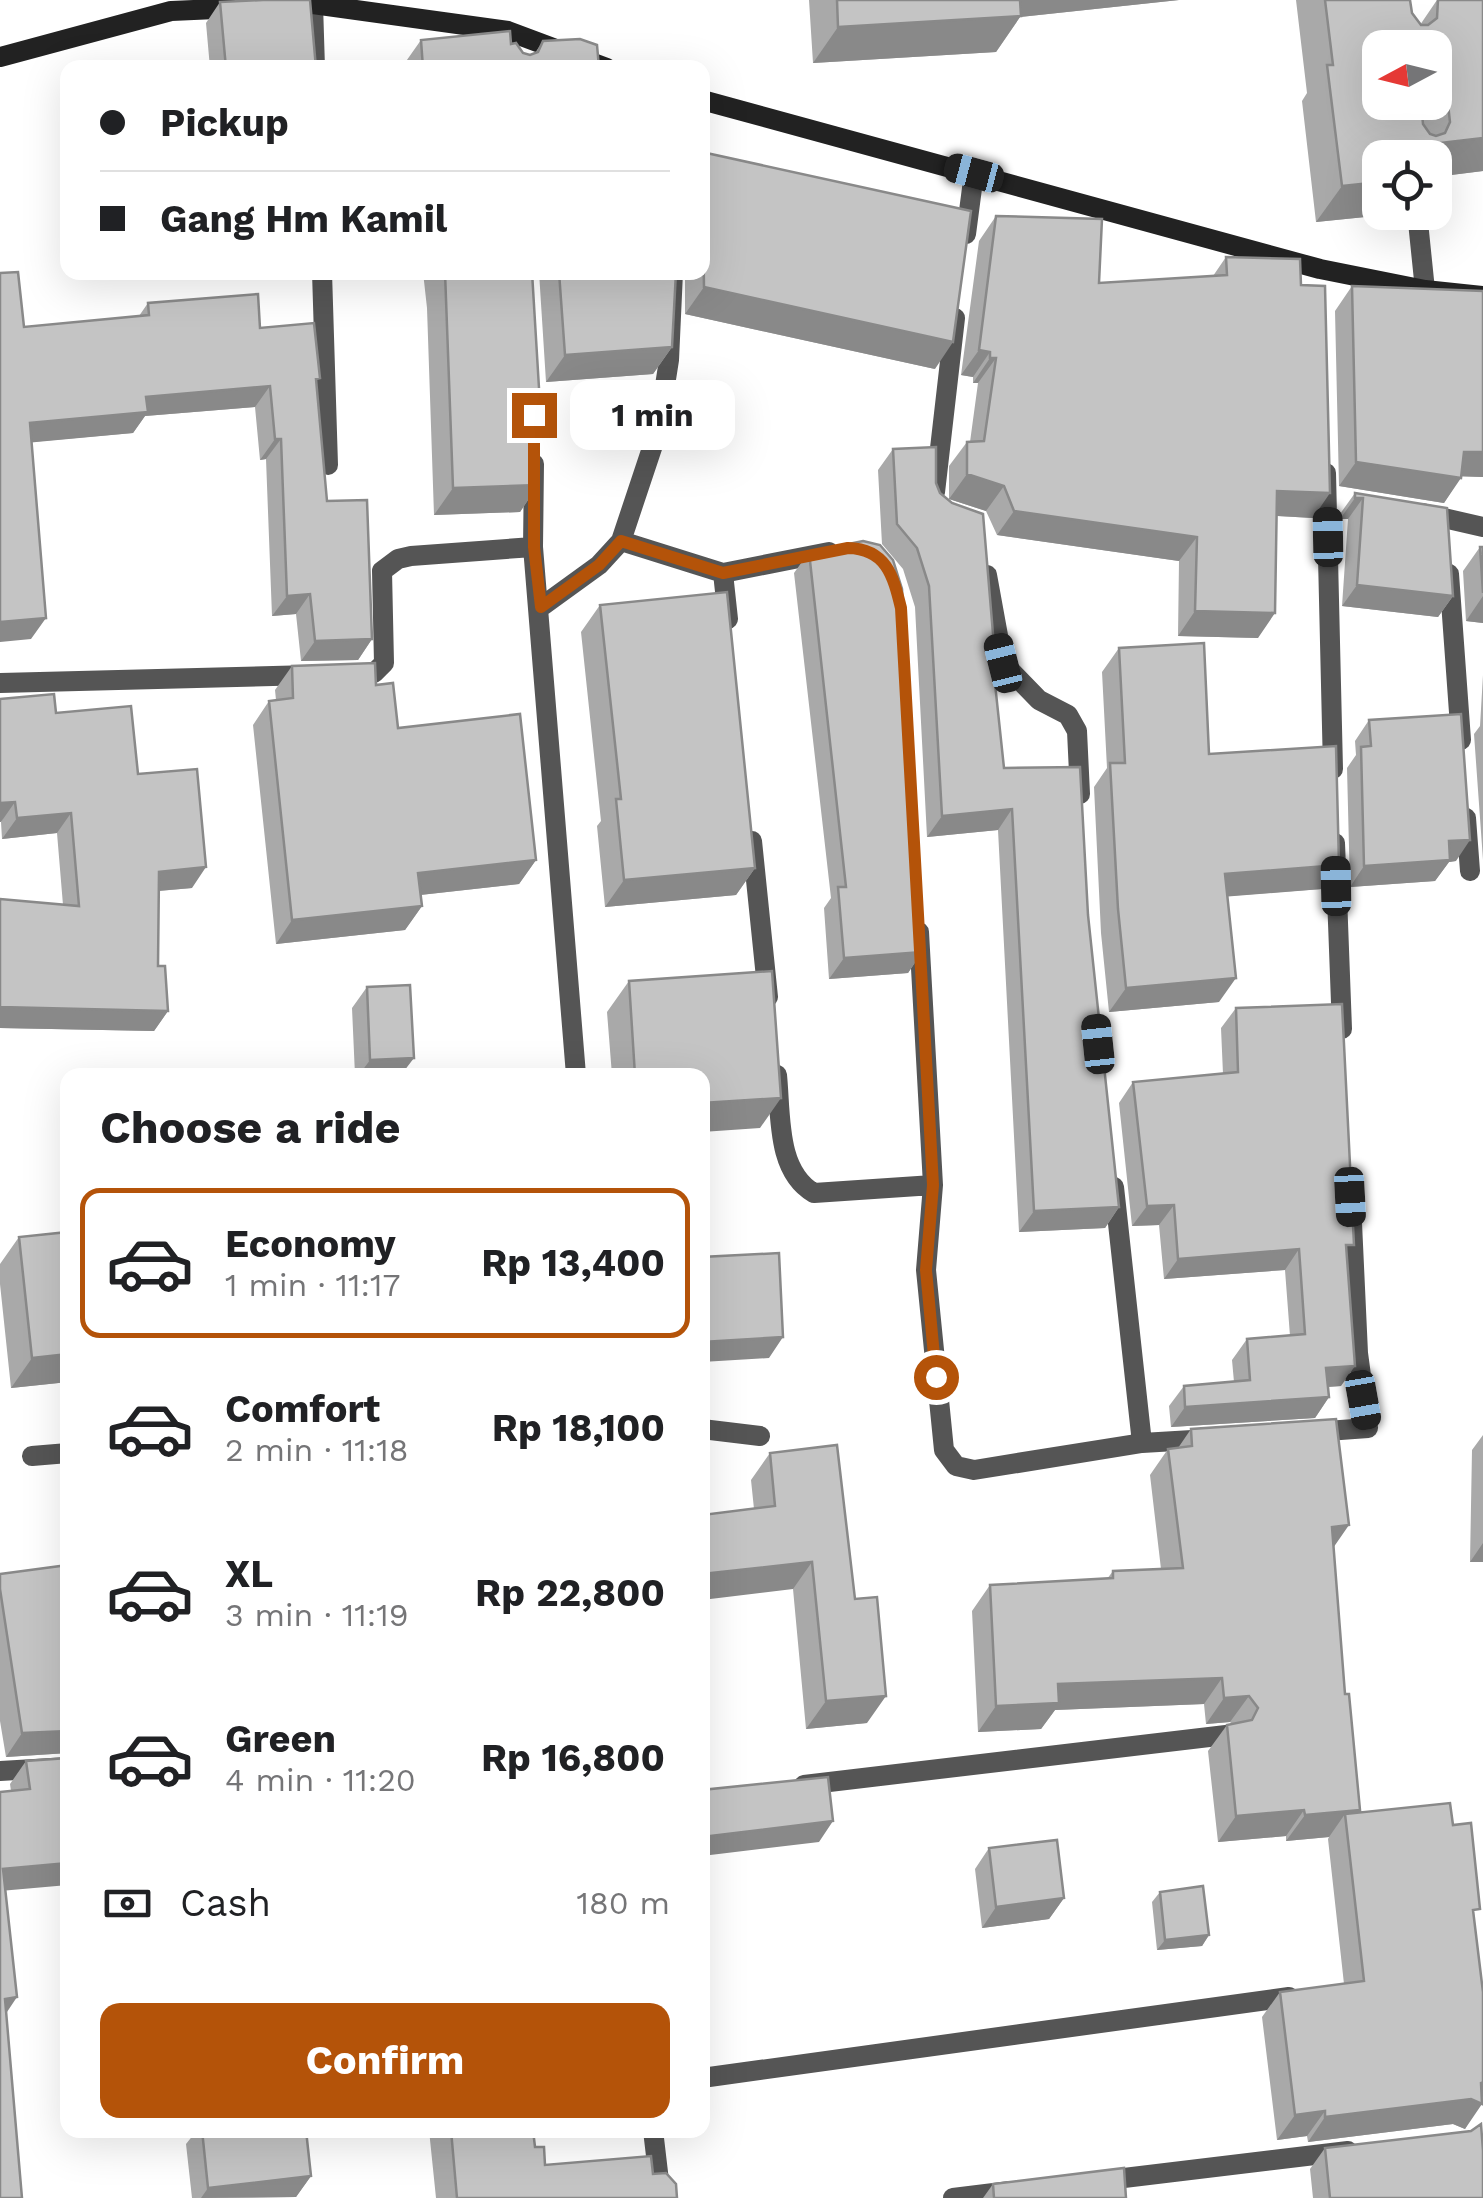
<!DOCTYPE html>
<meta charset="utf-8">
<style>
:root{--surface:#fff;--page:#f2f2f2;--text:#202124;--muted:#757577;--line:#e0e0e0;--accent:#b45309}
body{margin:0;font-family:"Work Sans",sans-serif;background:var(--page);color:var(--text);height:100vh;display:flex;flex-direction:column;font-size:38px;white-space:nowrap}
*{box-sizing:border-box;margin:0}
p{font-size:32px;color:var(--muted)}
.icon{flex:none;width:55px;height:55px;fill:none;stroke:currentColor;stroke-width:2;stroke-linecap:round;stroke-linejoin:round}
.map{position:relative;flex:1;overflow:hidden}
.panel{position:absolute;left:60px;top:1068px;width:650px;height:1070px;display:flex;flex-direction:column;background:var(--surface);border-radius:20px;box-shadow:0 10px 40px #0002}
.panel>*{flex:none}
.top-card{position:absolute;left:60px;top:60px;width:650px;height:220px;border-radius:20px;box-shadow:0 10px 40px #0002;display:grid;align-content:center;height:220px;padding:0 40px;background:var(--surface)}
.needle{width:65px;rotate:263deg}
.fabs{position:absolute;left:1362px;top:30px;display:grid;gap:20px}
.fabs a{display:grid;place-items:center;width:90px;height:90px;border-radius:20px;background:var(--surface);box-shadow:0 10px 40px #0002;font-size:50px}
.end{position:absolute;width:45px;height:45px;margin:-22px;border:12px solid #b45309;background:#fff;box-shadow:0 0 0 5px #fff}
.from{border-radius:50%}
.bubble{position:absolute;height:70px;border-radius:20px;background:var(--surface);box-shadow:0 10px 40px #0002;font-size:32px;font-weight:700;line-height:70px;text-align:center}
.car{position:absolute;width:30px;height:60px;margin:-30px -15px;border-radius:12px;box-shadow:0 0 8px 2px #0007;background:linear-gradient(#222 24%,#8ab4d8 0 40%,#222 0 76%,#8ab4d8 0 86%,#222 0)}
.top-card b{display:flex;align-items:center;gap:35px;height:95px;font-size:38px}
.top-card b+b{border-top:2px solid var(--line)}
.top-card i{width:25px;height:25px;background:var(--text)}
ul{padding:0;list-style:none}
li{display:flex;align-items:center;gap:30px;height:150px;margin:0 20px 15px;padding:0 20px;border:5px solid transparent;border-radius:20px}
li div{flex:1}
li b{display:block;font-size:38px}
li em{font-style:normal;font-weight:700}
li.selected{border-color:var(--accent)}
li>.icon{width:90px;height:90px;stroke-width:1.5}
h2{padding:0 40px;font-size:45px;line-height:120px}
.pay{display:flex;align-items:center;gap:25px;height:110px;padding:0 40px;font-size:38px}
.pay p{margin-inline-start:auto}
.action{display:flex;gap:20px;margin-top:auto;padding:20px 40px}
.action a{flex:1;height:115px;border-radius:20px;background:var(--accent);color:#fff;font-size:40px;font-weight:700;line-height:115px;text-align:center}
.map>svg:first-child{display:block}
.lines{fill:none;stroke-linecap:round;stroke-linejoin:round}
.street{stroke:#555;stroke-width:20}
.secondary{stroke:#222;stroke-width:20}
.wall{fill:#a9a9a9;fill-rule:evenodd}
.shaded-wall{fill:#898989}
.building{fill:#c4c4c4;stroke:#898989;stroke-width:2.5;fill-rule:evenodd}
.route{stroke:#b45309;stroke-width:12}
</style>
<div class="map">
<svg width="1483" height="2198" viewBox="0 0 1483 2198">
<rect width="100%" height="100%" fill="#fff"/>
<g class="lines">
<path class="street" d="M 313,4 L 315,68
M 1417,212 L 1425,290
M 966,234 L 974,173
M 322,272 L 328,465
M 534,464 L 533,547 L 576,1075
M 1326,473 L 1333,769
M 935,492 L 955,318
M 1422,513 L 1483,527
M 621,541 L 723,573 L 728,619
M 723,573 L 829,552
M 1449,574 L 1461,740
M 987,575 L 1003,663 L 1039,700 L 1068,715 L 1077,731 L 1080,794
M 541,607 L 599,565 L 621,541 L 658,430 L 669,360 L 673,272
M 350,674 L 374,673 L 384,663 L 382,571 L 398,559 L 411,556 L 533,547
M 0,683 L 311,675
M 1466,818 L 1470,871
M 752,841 L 768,997
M 1335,843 L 1342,1029
M 919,932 L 933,1185
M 777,1075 C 781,1114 776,1171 814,1193 L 933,1185 L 926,1270 L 944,1450 L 956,1466 L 974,1470 L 1142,1443 L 1209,1439
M 1114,1187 L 1142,1443
M 702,1429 L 760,1436
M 1313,1432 L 1368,1428 L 1358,1353 L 1352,1223
M 32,1456 L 68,1453
M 0,1771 L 68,1767
M 804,1785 L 1226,1735
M 702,2078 L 1289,1997
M 653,2130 L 661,2198
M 1099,2181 L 1348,2151
M 953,2198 L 1010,2191"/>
<path class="secondary" d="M 282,5 L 313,4 L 508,31 L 607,68
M 0,57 L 171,11 L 239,8
M 702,100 L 1320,269 L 1425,290 L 1483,296"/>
</g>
<path class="wall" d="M 809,0 L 1179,0 L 1020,17 L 996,52 L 813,63 Z
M 1296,0 L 1410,0 L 1412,13 L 1420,25 L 1437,0 L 1483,0 L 1483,171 L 1435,177 L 1380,158 L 1380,208 L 1375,216 L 1316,222 L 1302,101 L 1307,93 ZM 1380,48 L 1435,48 L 1435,102 L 1380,102 Z
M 220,2 L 316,68 L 210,68 L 206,23 Z
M 421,40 L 511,44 L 523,53 L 530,55 L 535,53 L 543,41 L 599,68 L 402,67 Z
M 702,152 L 935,369 L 685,314 L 685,272 L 702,272 Z
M 996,216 L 1099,283 L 1213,276 L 1226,257 L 1301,285 L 1313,518 L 1277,516 L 1258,638 L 1178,636 L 1179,561 L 997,535 L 986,511 L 949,499 L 949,466 L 967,442 L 970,442 L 978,383 L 973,383 L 973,377 L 961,375 L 979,241 Z
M 423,272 L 532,272 L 538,485 L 520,512 L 434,515 L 427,308 Z
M 539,272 L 676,272 L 672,347 L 653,374 L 546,382 Z
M 1352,286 L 1483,477 L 1461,476 L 1444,503 L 1339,486 L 1335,311 Z
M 148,303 L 260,328 L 316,384 L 327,501 L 372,639 L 358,660 L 301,661 L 296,614 L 272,616 L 266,459 L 260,460 L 255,407 L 145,416 L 133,433 L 31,442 L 31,639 L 24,327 L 139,316 Z
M 893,449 L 936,483 L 994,646 L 992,649 L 1004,768 L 1088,915 L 1119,1207 L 1105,1228 L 1019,1232 L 998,830 L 927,837 L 915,607 L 903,569 L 882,544 L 878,470 Z
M 1355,493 L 1447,508 L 1453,596 L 1438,617 L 1342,606 L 1348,519 L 1340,519 L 1340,514 Z
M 1480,547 L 1483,547 L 1483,623 L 1466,621 L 1463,571 Z
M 809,552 L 922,952 L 908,973 L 829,979 L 824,908 L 831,898 L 794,573 Z
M 600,605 L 755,868 L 736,895 L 605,907 L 597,826 L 601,821 L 581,632 Z
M 1119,648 L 1322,889 L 1228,896 L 1219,1002 L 1109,1012 L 1101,933 L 1094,787 L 1107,768 L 1102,672 Z
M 292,666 L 376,685 L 398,728 L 536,860 L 519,884 L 420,895 L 422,906 L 405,930 L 276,944 L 253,725 L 269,701 L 276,700 L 275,690 Z
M 1483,675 L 1483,860 L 1474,734 L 1480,726 Z
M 56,713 L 138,774 L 192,888 L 159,891 L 158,966 L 168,1011 L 154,1031 L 0,1028 L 0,899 L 63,905 L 57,833 L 2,839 L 1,822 Z
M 1369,720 L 1456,861 L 1449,862 L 1435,881 L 1350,887 L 1347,768 L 1356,755 L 1355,741 Z
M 629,981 L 760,1128 L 702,1075 L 612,1075 L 607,1012 Z
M 367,987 L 401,1075 L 355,1075 L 352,1008 Z
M 1236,1008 L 1347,1255 L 1341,1386 L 1328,1387 L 1329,1397 L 1315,1418 L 1171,1427 L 1169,1406 L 1184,1386 L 1234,1382 L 1232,1360 L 1247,1339 L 1290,1336 L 1285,1270 L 1164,1279 L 1159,1225 L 1132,1226 L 1119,1103 L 1133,1082 L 1223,1074 L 1221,1028 Z
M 68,1232 L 68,1382 L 11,1388 L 0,1284 L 0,1264 L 19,1237 Z
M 1191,1429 L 1333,1548 L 1345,1694 L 1360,1810 L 1358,1813 L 1453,1825 L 1474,1917 L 1482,2098 L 1465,2129 L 1453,2124 L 1308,2142 L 1307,2136 L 1277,2140 L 1262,2017 L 1280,1992 L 1344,1984 L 1328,1839 L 1329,1837 L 1286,1841 L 1286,1836 L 1218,1842 L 1208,1751 L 1227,1725 L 1232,1724 L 1230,1722 L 1206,1724 L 1204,1704 L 1055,1710 L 1041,1729 L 978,1732 L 972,1611 L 990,1585 L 1107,1579 L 1113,1571 L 1161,1569 L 1150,1475 L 1168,1449 L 1178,1448 Z
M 1483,1435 L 1483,1562 L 1470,1562 L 1472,1450 Z
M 837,1445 L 867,1723 L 806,1729 L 793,1589 L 754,1509 L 751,1480 L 770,1453 Z
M 68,1565 L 68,1753 L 6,1757 L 0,1721 L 0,1574 Z
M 68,1758 L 5,1891 L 6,2013 L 0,2198 L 0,1792 L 11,1791 L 10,1784 L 26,1761 Z
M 989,1848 L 1064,1898 L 1049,1919 L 982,1928 L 975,1869 Z
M 1160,1892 L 1209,1935 L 1202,1946 L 1157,1950 L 1152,1902 Z
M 193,2130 L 306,2130 L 311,2176 L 296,2197 L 192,2198 L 186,2144 L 194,2134 Z
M 429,2130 L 533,2130 L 535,2147 L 545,2165 L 653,2174 L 677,2198 L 436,2198 Z
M 1325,2148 L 1483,2198 L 1313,2198 L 1310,2169 Z
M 993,2184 L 1126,2198 L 983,2198 Z"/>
<path class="shaded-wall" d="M 1007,0 L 1179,0 L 1020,17 L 996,52 L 813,63 L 838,27 Z
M 1483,138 L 1483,171 L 1435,177 L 1435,158 L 1405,158 L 1414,146 Z
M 1380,182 L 1380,208 L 1375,216 L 1316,222 L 1342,186 Z
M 704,287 L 953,342 L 935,369 L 685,314 Z
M 672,347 L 653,374 L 546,382 L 565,355 Z
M 979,350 L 990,352 L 973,377 L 961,375 Z
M 990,358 L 996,358 L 978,383 L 973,383 Z
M 270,386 L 255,407 L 145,416 L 133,433 L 15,444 L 30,423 L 146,397 Z
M 275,439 L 281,439 L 266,459 L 260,460 Z
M 1464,452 L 1483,452 L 1483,477 L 1447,476 L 1461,478 L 1444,503 L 1339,486 L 1356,462 Z
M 967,474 L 1004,486 L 986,511 L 949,499 Z
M 538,485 L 520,512 L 434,515 L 453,488 Z
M 1277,491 L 1330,493 L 1313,518 L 1260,515 Z
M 1355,498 L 1363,498 L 1348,519 L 1340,519 Z
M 1014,511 L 1197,537 L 1179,561 L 997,535 Z
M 1357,585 L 1453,596 L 1438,617 L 1342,606 Z
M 310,594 L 296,614 L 272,616 L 287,596 Z
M 1483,596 L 1483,623 L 1466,621 Z
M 1195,611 L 1275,613 L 1258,638 L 1178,636 Z
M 46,618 L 31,639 L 0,642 L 0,622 Z
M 372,639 L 358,660 L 301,661 L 315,641 Z
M 15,802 L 1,822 L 0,822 L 0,803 Z
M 1012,809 L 998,830 L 927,837 L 942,816 Z
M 71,813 L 57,833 L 2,839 L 17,818 Z
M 1470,840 L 1456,861 L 1449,862 L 1435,881 L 1350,887 L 1364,866 L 1449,841 Z
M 536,860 L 519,884 L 402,897 L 418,873 Z
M 1339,865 L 1322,889 L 1209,898 L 1225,874 Z
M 206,867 L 192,888 L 145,892 L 159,872 Z
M 755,868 L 736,895 L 605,907 L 624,880 Z
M 422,906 L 405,930 L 276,944 L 292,920 Z
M 922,952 L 908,973 L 829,979 L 844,958 Z
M 1236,978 L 1219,1002 L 1109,1012 L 1126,988 Z
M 0,1007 L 168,1011 L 154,1031 L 0,1028 Z
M 414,1058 L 401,1075 L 359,1075 L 370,1060 Z
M 781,1098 L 760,1128 L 702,1132 L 702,1103 Z
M 1174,1205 L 1159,1225 L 1132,1226 L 1147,1206 Z
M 1119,1207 L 1105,1228 L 1019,1232 L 1034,1211 Z
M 1299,1249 L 1285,1270 L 1164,1279 L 1178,1259 Z
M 783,1337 L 769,1358 L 702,1362 L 702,1342 Z
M 68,1354 L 68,1382 L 11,1388 L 32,1358 Z
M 1355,1366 L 1341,1386 L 1311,1388 L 1326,1368 Z
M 1329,1397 L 1315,1418 L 1171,1427 L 1185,1407 Z
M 1349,1525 L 1331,1551 L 1332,1527 Z
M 1483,1543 L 1483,1562 L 1470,1562 Z
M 812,1562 L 793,1589 L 702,1600 L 702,1574 Z
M 1222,1678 L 1204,1704 L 1055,1710 L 1041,1729 L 978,1732 L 996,1706 L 1058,1684 Z
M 886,1696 L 867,1723 L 806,1729 L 826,1701 Z
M 1249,1696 L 1230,1722 L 1206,1724 L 1224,1698 Z
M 68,1731 L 68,1753 L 6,1757 L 22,1733 Z
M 1304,1810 L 1286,1836 L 1218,1842 L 1236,1816 Z
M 1360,1810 L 1347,1828 L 1345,1814 L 1329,1837 L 1286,1841 L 1305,1815 Z
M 833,1821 L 819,1842 L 702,1856 L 702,1837 Z
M 68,1863 L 68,1885 L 0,1891 L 3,1869 Z
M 1064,1898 L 1049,1919 L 982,1928 L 996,1907 Z
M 1209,1935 L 1202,1946 L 1157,1950 L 1165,1940 Z
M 17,1997 L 1,2021 L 5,1999 Z
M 1483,2082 L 1483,2097 L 1479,2103 L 1482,2104 L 1465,2129 L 1453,2124 L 1308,2142 L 1325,2117 Z
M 1325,2111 L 1307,2136 L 1277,2140 L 1295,2115 Z
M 311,2176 L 296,2197 L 201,2198 L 208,2188 Z"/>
<path class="building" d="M 263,0 L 310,0 L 316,68 L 226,68 L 220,2 Z
M 837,0 L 1020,0 L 1021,16 L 838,27 Z
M 1325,0 L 1410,0 L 1412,13 L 1421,25 L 1428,25 L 1437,18 L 1438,0 L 1483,0 L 1483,138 L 1414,146 L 1415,158 L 1380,158 L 1380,182 L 1342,186 L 1327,65 L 1333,65 ZM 1380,48 L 1435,48 L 1435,55 L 1443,59 L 1450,122 L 1445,133 L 1436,136 L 1430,134 L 1423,124 L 1421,102 L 1380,102 Z
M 510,31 L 511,44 L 516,43 L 523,53 L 530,55 L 538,52 L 543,41 L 580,39 L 597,45 L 599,68 L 423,68 L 421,40 Z
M 702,152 L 971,211 L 953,342 L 704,287 Z
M 996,216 L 1102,219 L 1099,283 L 1227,275 L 1226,257 L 1300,259 L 1301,285 L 1325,286 L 1330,493 L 1277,491 L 1275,613 L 1195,611 L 1197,537 L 1014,511 L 1004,486 L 967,474 L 967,442 L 984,441 L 996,358 L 990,358 L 990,352 L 979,350 Z
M 18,272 L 24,327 L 149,315 L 148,303 L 258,294 L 260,328 L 314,323 L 320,378 L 316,379 L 327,501 L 367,500 L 372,639 L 315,641 L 310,594 L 287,596 L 281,439 L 275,439 L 270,386 L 146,397 L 148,412 L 30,423 L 46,618 L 0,622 L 0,273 Z
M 445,272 L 532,272 L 539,388 L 538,485 L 453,488 Z
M 559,272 L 676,272 L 672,347 L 565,355 Z
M 1352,286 L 1483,291 L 1483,452 L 1464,452 L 1461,478 L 1356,462 Z
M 936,447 L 936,483 L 940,493 L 952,503 L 983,514 L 994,646 L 991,646 L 1004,768 L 1080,767 L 1088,915 L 1119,1207 L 1034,1211 L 1012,809 L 942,816 L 929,586 L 917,548 L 897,524 L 893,449 Z
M 1355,493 L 1447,508 L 1453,596 L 1357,585 L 1363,498 L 1355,498 Z
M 863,541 L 880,545 L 893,560 L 902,589 L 922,952 L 844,958 L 838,887 L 846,887 L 809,552 Z
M 1480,547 L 1483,547 L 1483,593 Z
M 727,592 L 755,868 L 624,880 L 616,799 L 621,799 L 600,605 Z
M 1204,643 L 1209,754 L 1336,746 L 1339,865 L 1225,874 L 1236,978 L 1126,988 L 1118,909 L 1110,763 L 1125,763 L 1119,648 Z
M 375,663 L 376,685 L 393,683 L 398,728 L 520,714 L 536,860 L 418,873 L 422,906 L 292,920 L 269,701 L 293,698 L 292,666 Z
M 54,694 L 56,713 L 131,706 L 138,774 L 197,769 L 206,867 L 159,872 L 158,966 L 165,966 L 168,1011 L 0,1007 L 0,899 L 79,906 L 71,813 L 17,818 L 15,802 L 0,803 L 0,699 Z
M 1461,714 L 1470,840 L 1449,841 L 1450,860 L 1364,866 L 1361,747 L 1371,746 L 1369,720 Z
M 772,971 L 781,1098 L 702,1103 L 702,1075 L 635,1075 L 629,981 Z
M 410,985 L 414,1058 L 370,1060 L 367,987 Z
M 1342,1004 L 1354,1245 L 1346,1245 L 1355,1366 L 1326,1368 L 1329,1397 L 1185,1407 L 1184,1386 L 1250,1380 L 1247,1339 L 1305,1334 L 1299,1249 L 1178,1259 L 1174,1205 L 1147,1206 L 1133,1082 L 1238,1072 L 1236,1008 Z
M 68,1232 L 68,1354 L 32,1358 L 19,1237 Z
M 779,1253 L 783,1337 L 702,1342 L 702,1257 Z
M 1336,1419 L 1349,1525 L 1332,1527 L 1345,1694 L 1349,1694 L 1360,1810 L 1305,1815 L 1304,1810 L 1236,1816 L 1227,1725 L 1252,1720 L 1258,1708 L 1249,1696 L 1224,1698 L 1222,1678 L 1058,1684 L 1059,1703 L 996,1706 L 990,1585 L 1113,1578 L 1113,1571 L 1183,1568 L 1168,1449 L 1192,1446 L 1191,1429 Z
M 837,1445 L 855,1599 L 877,1597 L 886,1696 L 826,1701 L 812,1562 L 702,1574 L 702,1515 L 775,1506 L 770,1453 Z
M 68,1565 L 68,1731 L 22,1733 L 0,1589 L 0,1574 Z
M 68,1758 L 68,1863 L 3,1869 L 17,1997 L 5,1999 L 22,2198 L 0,2198 L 0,1792 L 30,1789 L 26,1761 Z
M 828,1777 L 833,1821 L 702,1837 L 702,1790 Z
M 1450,1803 L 1453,1825 L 1471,1823 L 1480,1909 L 1473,1910 L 1483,1992 L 1483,2082 L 1481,2083 L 1482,2104 L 1471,2099 L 1325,2117 L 1325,2111 L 1295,2115 L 1280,1992 L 1364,1981 L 1345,1814 Z
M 1057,1840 L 1064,1898 L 996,1907 L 989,1848 Z
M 1203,1886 L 1209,1935 L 1165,1940 L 1160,1892 Z
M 1481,2124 L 1483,2151 L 1483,2198 L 1330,2198 L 1325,2148 L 1471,2131 Z
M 202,2130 L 306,2130 L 311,2176 L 208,2188 Z
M 451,2130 L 533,2130 L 535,2147 L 544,2147 L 545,2165 L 651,2156 L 653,2174 L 666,2173 L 676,2184 L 677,2198 L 457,2198 Z
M 1124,2168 L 1126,2198 L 994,2198 L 993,2184 Z"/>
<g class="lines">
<path class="route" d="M 534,415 L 534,547 L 541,607 L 599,565 L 621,541 L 723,573 L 848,548 C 886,549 893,575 901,608 L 933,1185 L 926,1270 L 936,1377"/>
</g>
</svg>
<div class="fabs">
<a><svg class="needle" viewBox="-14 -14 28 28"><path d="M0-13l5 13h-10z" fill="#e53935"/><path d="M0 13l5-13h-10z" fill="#757577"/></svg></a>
<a><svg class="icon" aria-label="locate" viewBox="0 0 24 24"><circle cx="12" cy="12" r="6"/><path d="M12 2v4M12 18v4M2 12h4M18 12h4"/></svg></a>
</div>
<i class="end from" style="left:936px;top:1377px"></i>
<i class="end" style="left:534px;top:415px"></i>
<div class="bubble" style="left:570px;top:380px;width:165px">1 min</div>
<i class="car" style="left:974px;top:173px;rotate:285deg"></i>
<i class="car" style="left:1328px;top:537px;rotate:359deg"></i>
<i class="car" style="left:1003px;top:663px;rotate:346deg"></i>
<i class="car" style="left:1336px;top:886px;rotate:359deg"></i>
<i class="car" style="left:1098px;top:1044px;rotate:354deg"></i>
<i class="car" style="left:1350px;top:1197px;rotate:177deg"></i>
<i class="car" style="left:1363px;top:1400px;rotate:170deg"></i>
<div class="top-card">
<b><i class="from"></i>Pickup</b>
<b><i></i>Gang Hm Kamil</b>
</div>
<section class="panel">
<h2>Choose a ride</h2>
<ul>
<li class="selected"><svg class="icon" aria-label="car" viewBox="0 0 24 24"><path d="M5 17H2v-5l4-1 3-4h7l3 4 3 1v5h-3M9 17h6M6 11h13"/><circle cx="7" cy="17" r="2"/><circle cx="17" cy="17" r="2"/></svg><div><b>Economy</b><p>1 min · 11:17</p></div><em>Rp 13,400</em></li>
<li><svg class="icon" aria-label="car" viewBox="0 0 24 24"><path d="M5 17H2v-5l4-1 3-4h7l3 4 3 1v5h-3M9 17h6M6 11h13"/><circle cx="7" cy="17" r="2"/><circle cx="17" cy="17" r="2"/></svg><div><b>Comfort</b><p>2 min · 11:18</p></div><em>Rp 18,100</em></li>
<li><svg class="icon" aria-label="car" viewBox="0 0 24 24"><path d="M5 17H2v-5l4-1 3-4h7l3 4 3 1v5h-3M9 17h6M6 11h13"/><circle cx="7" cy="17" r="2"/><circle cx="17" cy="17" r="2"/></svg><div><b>XL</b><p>3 min · 11:19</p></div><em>Rp 22,800</em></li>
<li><svg class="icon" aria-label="car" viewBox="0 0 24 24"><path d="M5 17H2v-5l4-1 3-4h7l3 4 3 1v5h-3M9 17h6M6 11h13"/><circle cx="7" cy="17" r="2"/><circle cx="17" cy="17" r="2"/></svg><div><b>Green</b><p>4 min · 11:20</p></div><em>Rp 16,800</em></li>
</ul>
<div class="pay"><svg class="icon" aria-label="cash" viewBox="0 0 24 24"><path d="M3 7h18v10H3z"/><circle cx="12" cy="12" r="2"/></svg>Cash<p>180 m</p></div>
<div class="action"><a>Confirm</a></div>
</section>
</div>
